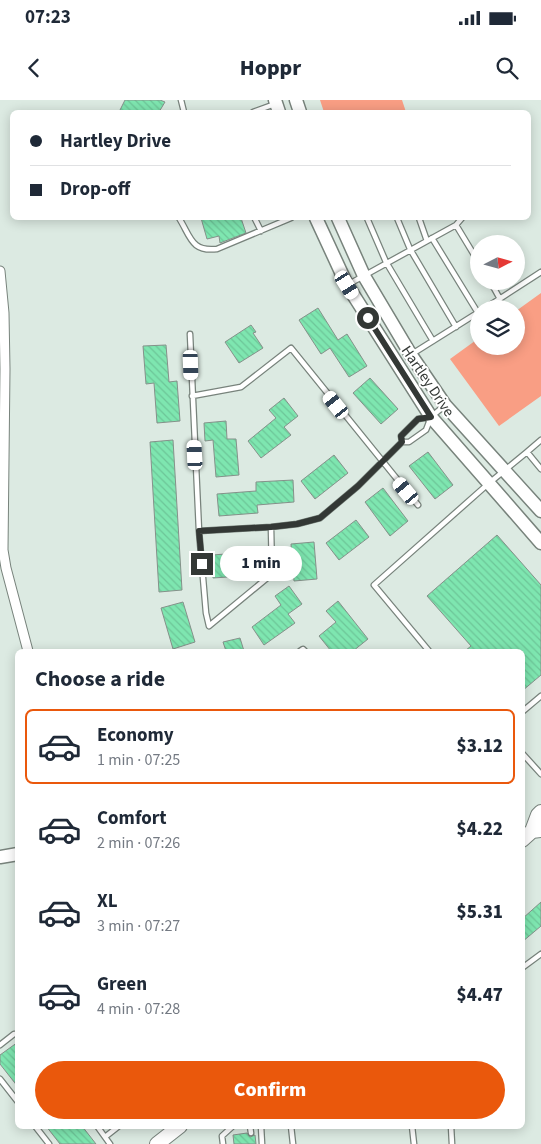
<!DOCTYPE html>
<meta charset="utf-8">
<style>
:root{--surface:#fff;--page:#f2f2f3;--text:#1f2937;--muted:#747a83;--line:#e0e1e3;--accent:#ea580c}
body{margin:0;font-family:"Source Sans 3",sans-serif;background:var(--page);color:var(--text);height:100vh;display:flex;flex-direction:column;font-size:19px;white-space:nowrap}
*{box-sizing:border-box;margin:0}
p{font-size:16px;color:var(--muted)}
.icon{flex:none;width:28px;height:28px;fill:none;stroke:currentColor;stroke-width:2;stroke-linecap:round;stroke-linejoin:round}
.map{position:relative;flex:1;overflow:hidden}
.panel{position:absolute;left:15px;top:549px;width:510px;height:480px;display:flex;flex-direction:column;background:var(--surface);border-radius:8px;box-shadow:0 2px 12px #0003}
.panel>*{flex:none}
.hud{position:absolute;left:10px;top:10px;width:521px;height:110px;border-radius:8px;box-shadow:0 2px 12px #0003;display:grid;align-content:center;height:110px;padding:0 20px;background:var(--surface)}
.needle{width:32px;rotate:84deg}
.tools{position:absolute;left:470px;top:135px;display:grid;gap:10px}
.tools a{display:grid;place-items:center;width:55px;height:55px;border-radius:50%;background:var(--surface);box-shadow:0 2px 12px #0003;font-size:25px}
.end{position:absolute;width:22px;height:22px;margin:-11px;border:6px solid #333835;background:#fff;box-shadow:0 0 0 2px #fff}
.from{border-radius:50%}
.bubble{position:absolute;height:35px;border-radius:18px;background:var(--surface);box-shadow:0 2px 12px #0003;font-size:16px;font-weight:800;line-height:35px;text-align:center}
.car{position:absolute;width:15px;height:30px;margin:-15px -8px;border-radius:6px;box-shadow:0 0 4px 1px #0007;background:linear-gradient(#fff 24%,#345 0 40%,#fff 0 76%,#345 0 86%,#fff 0)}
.hud b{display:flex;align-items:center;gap:18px;height:48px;font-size:19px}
.hud b+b{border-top:1px solid var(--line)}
.hud i{width:12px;height:12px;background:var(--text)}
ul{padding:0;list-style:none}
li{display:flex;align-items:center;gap:15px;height:75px;margin:0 10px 8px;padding:0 10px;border:2px solid transparent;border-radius:8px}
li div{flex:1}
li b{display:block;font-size:19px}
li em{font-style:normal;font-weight:800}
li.active{border-color:var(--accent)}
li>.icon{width:45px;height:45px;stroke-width:1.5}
h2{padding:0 20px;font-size:22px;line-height:60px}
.primary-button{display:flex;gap:10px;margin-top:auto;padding:10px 20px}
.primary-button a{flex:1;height:58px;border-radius:30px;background:var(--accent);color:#fff;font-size:20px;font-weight:800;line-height:58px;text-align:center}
.status{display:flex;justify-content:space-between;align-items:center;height:35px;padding:0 25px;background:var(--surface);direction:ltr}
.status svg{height:14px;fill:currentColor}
header{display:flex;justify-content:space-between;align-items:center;height:65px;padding:0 20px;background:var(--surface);font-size:22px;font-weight:800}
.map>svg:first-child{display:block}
.green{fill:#f99e84}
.building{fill:url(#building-back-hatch);stroke:#85918a}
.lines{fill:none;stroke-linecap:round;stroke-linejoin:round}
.lane-casing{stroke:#78837c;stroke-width:7}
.street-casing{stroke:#78837c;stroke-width:11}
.secondary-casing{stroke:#78837c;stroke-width:15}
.primary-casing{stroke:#78837c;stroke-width:16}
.lane{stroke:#fff;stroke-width:4.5}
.street{stroke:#fff;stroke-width:9}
.secondary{stroke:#fff;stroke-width:12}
.primary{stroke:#fff;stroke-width:14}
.route{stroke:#333835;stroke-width:6}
.labels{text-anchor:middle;stroke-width:4;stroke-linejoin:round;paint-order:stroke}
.street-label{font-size:15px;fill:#333835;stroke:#fff}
</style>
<div class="status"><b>07:23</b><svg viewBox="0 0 49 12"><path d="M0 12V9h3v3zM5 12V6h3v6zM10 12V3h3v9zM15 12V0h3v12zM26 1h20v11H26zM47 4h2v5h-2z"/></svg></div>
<header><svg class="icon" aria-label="back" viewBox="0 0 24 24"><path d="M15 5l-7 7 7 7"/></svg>Hoppr<svg class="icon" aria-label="search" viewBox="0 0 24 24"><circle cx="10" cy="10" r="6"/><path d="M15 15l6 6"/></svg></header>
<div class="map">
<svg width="541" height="1044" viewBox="0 0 541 1044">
<defs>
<pattern id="building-back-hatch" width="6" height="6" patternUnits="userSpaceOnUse" patternTransform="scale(1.25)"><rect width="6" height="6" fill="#7ee6b0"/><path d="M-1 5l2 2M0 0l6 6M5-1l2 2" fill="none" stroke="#6dc698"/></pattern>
</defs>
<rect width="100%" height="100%" fill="#dceae2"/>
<path class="green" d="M 320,0 L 402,0 L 406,12 L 324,12 Z
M 541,193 L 541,296 L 499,326 L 450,259 L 479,238 L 479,246 L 516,246 L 516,211 Z"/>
<path class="building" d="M 125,0 L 160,0 L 165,2 L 159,12 L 124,12 L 120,10 Z
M 201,118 L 241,118 L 246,133 L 220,143 L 219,136 L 207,139 Z
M 318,208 L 338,240 L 347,234 L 367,266 L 349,277 L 330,248 L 321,254 L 299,220 Z
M 251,225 L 256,232 L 253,233 L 263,248 L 239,263 L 225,242 Z
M 166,245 L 169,282 L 177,281 L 180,321 L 157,323 L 154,283 L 146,284 L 143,246 Z
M 370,278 L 398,309 L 381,324 L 353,293 Z
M 284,298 L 298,316 L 284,327 L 291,335 L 261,358 L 248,341 L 276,318 L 269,310 Z
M 226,321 L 227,339 L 236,339 L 239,375 L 216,377 L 213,340 L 205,341 L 204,323 Z
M 173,340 L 182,490 L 159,492 L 150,342 Z
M 428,352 L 453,385 L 435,399 L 409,366 Z
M 334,355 L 348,373 L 315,399 L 301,381 Z
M 293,380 L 294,402 L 257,405 L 258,413 L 219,416 L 217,394 L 256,391 L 256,382 Z
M 383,388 L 408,421 L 390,436 L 365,402 Z
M 356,420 L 369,437 L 339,460 L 326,443 Z
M 497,435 L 541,485 L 541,575 L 522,591 L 522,551 L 465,551 L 471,546 L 427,496 Z
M 314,442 L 317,479 L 294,481 L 291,444 Z
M 254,452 L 256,475 L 213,478 L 212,455 Z
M 289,486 L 302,504 L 288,514 L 295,523 L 264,545 L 252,527 L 281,505 L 275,496 Z
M 338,501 L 368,539 L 353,551 L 331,551 L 319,536 L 336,522 L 326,511 Z
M 183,502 L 195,542 L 173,549 L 161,508 Z
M 240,538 L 244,551 L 226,551 L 223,542 Z
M 541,802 L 541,826 L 522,842 L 522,819 Z
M 18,942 L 18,987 L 0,964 L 0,955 Z
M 46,1026 L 82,1026 L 96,1044 L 60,1044 Z
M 247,1033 L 250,1037 L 255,1035 L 256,1044 L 234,1044 L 233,1035 Z"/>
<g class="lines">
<g class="lane-casing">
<path id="lane" d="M 181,0 L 184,12
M 253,12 L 275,4
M 179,118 C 191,137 191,152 217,149 L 291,118
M 367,118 L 386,162 L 433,241
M 397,118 L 410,149 L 456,227
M 419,118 L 427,141
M 255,119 L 261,131
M 456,125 L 462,118
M 432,138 L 478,213
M 490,181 L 500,199
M 349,184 L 456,125 L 479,163
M 484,209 L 541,172
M 190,234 L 199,431
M 412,254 L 479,212
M 192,296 L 241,287 L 291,248 L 418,405
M 402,342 L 401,336 L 418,319 L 429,317
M 527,352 L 541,340
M 271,427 L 272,474 L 209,526 L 206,513 L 199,431 L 271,427 L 297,424 L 320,418 L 358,386 L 402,342 L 409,342 L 426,330 L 431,317 L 444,306
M 300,551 L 303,549 L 305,551
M 429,551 L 374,485 L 488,384 L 527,352 L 541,369
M 522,612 L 541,596
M 522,653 L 541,674
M 522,868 L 541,854
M 0,945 L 14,934 L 18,934
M 0,979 L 18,1002
M 35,1026 L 49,1044
M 97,1026 L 110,1044
M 250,1026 L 251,1033
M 261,1026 L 262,1044
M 291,1026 L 293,1044
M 412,1026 L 414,1044
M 451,1026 L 452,1044
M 105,1037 L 119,1026
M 223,1044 L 222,1036 L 233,1026"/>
</g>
<g class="street-casing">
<path id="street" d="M 0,171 L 4,213 L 5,269 L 3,450 L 6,468 L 28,551"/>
</g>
<g class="secondary-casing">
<path id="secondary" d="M 275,0 L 279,12
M 296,0 L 300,12
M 316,118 L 347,185 L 431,317 L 541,443
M 338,118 L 364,176 L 411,255 L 445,305 L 541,411
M 0,757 L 18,754"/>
</g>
<g class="primary-casing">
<path id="primary" d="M 532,731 L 538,715 L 541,712
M 522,740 L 532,731 L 541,730
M 157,1044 L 180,1026"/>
</g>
<use href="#lane" class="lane"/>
<use href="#street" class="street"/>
<use href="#secondary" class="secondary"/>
<use href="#primary" class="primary"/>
</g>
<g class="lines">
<path class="route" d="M 202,464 L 199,431 L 271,427 L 297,424 L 320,418 L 358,386 L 402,342 L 401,336 L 418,319 L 431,317 L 368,218"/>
</g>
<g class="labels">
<g class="street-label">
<text transform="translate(428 281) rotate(56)" y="5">Hartley Drive</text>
</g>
</g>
</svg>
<div class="tools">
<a><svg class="needle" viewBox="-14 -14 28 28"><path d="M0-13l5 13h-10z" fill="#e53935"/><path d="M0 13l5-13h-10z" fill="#747a83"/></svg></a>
<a><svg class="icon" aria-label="layers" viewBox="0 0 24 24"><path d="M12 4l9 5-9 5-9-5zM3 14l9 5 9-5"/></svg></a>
</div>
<i class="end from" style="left:368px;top:218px"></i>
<i class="end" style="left:202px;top:464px"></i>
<div class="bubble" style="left:220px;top:446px;width:82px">1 min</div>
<i class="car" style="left:347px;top:185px;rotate:148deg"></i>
<i class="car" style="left:191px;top:265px;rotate:178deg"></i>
<i class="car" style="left:336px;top:305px;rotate:321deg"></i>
<i class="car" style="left:195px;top:355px;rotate:357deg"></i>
<i class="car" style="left:406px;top:391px;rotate:320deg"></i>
<div class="hud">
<b><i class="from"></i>Hartley Drive</b>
<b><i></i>Drop-off</b>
</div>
<section class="panel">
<h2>Choose a ride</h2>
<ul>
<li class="active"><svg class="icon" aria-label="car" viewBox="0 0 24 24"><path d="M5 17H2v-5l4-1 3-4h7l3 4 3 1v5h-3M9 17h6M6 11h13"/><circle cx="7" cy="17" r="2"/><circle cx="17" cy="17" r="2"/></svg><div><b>Economy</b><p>1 min · 07:25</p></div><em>$3.12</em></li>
<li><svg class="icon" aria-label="car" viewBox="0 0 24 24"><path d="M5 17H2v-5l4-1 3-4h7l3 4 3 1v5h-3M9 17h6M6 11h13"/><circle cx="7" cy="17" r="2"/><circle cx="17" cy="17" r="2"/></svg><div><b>Comfort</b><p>2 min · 07:26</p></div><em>$4.22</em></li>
<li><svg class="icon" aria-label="car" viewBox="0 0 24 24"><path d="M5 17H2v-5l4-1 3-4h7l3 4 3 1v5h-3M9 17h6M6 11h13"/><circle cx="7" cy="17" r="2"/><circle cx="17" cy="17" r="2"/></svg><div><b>XL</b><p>3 min · 07:27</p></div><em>$5.31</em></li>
<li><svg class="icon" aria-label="car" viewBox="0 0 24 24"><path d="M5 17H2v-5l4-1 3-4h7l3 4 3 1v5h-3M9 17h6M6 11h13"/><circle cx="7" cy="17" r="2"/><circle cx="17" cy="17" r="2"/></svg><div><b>Green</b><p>4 min · 07:28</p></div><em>$4.47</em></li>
</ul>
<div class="primary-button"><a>Confirm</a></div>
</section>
</div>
